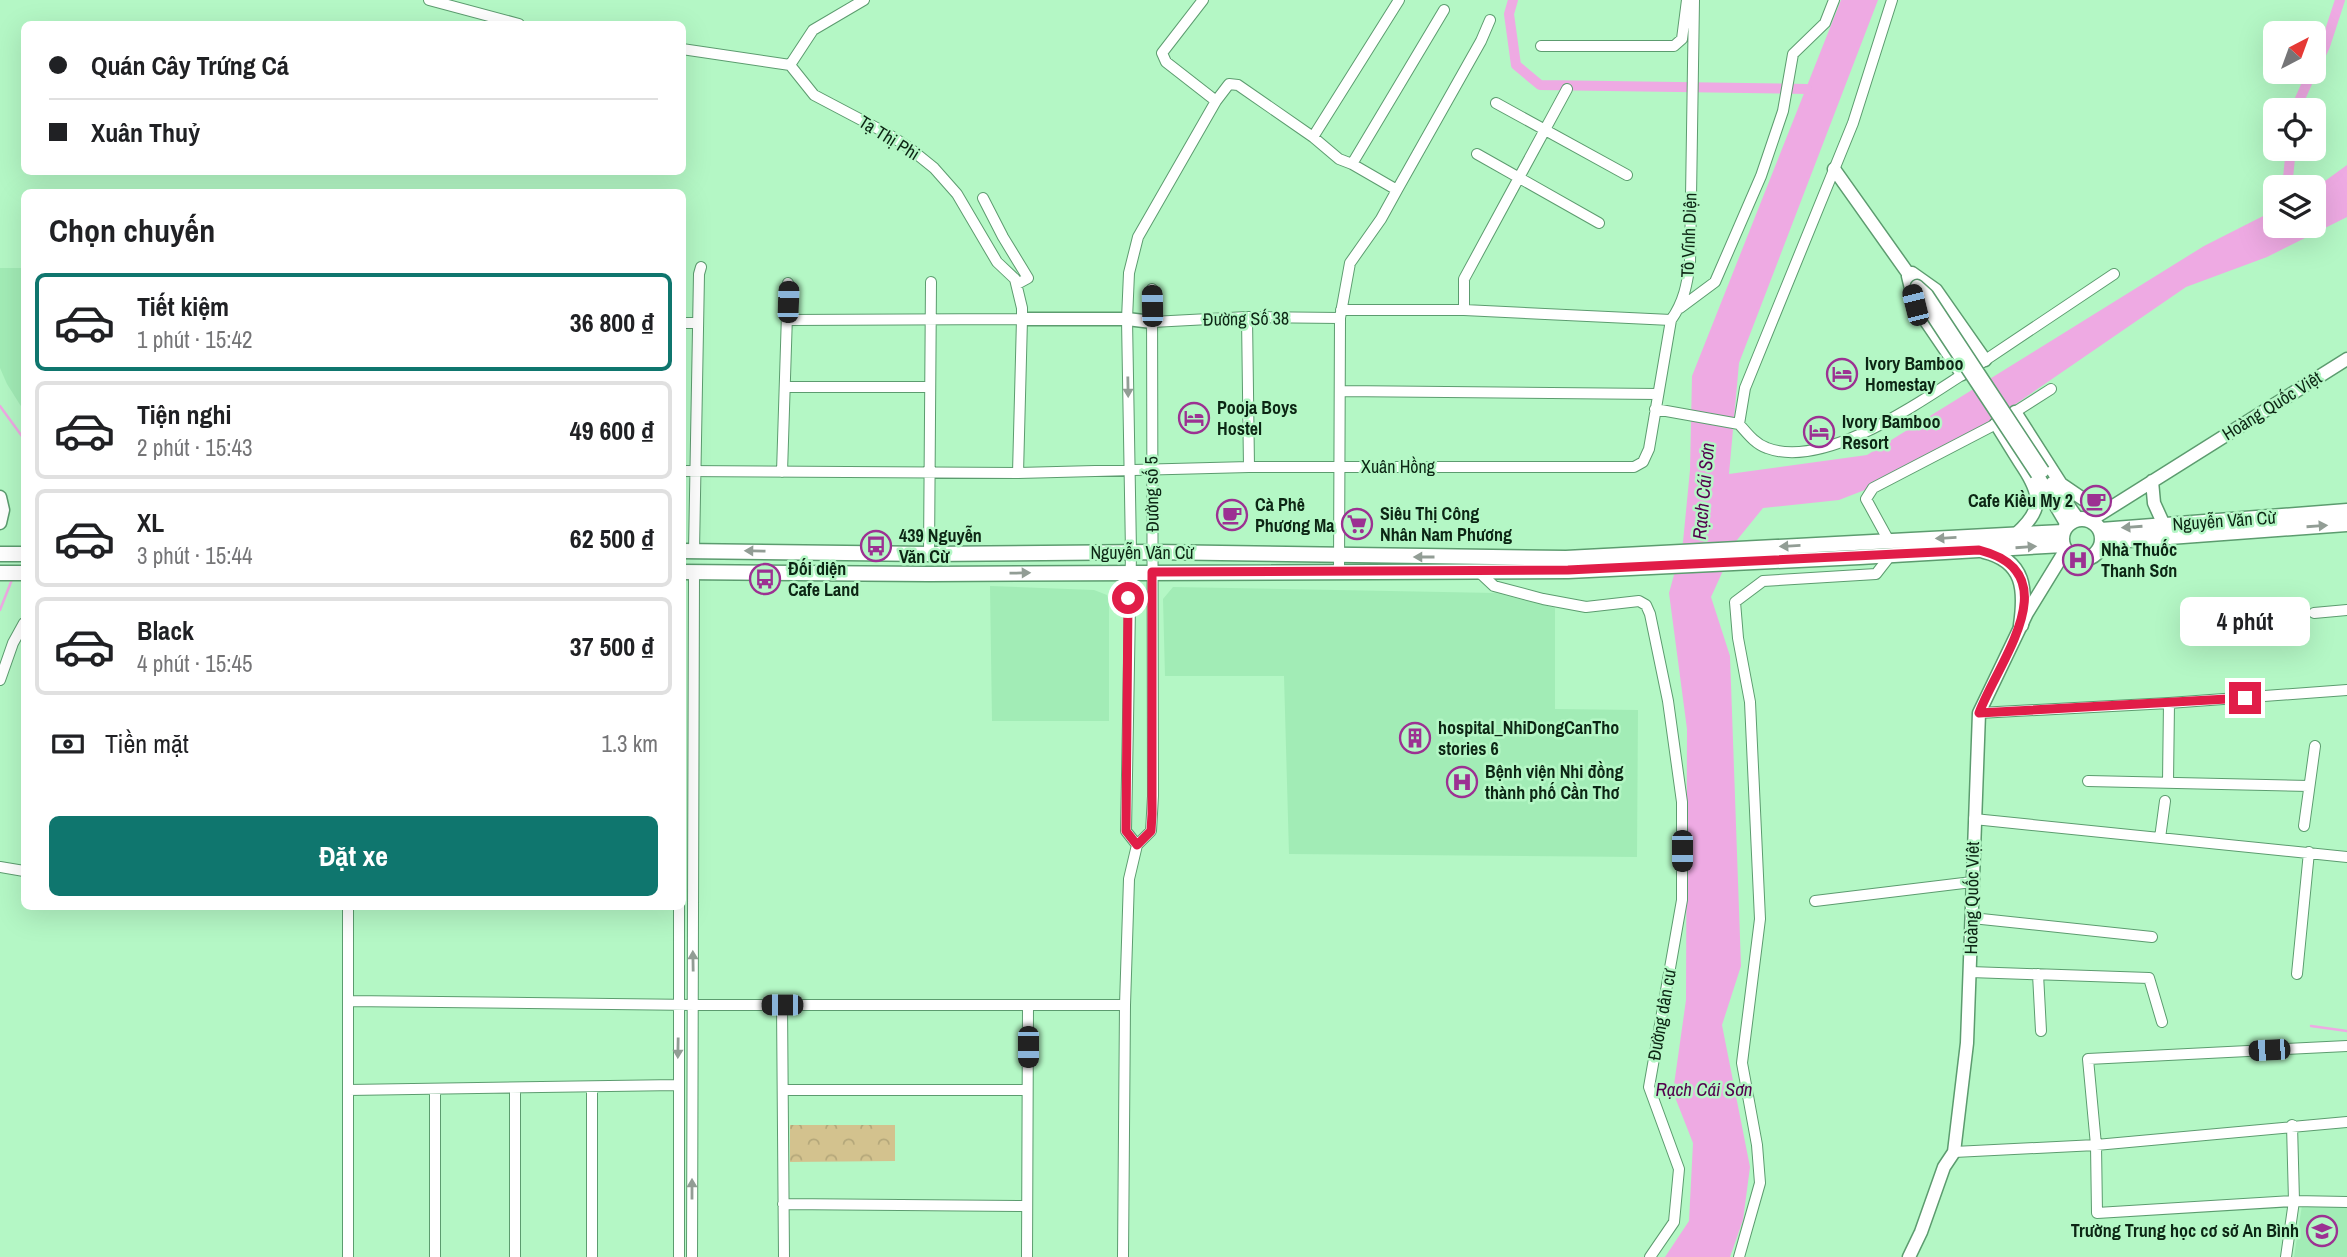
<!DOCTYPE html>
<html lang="vi">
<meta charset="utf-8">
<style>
:root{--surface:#fff;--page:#f2f2f2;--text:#202124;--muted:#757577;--line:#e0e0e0;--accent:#0f766e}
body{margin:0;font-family:"Archivo Narrow",sans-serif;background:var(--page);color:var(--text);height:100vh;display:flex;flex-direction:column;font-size:26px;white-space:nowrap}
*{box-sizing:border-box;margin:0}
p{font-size:23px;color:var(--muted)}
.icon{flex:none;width:38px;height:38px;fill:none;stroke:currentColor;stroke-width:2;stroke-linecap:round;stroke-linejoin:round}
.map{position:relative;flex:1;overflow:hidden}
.side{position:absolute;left:21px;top:189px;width:665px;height:721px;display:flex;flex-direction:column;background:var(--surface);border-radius:10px;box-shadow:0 7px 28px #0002}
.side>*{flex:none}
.guide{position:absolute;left:21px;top:21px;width:665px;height:154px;border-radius:10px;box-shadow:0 7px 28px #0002;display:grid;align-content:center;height:154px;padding:0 28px;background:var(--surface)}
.needle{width:46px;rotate:41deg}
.buttons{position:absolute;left:2263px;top:21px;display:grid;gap:14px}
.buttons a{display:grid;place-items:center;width:63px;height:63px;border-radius:10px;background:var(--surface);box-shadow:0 7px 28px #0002;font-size:35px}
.end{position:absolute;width:32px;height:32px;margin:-16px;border:9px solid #e11d48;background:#fff;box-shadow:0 0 0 4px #fff}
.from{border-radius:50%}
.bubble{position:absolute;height:49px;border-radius:10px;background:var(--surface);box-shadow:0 7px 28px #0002;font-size:23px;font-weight:800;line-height:49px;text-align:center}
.car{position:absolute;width:21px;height:42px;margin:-21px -10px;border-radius:9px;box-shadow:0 0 5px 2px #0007;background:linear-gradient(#222 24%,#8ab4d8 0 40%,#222 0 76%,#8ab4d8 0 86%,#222 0)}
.guide b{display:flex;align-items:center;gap:24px;height:66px;font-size:26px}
.guide b+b{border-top:2px solid var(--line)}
.guide i{width:18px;height:18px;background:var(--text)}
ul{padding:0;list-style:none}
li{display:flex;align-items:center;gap:21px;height:98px;margin:0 14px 10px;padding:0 14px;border:4px solid var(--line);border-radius:10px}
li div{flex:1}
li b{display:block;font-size:26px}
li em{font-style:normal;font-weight:800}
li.current{border-color:var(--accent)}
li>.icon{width:63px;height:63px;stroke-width:1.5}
h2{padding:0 28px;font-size:32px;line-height:84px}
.pay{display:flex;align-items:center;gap:18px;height:77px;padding:0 28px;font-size:26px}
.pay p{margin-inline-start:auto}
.cta{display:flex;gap:14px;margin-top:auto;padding:14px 28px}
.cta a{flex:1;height:80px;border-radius:10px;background:var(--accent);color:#fff;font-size:28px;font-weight:800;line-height:80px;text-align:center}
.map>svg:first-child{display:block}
.built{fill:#a2ecb6}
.park{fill:url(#park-crowns)}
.water{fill:#eeaae3}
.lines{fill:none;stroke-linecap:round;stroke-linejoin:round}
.stream{stroke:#eeaae3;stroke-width:2.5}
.canal{stroke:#eeaae3;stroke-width:10}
.minor-casing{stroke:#5c9c6f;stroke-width:12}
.tertiary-casing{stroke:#5c9c6f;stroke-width:15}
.secondary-casing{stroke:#5c9c6f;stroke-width:17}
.minor{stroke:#fff;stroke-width:10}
.tertiary{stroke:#fff;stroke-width:12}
.secondary{stroke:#fff;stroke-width:14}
.tertiary-bridge-casing{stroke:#5c9c6f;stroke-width:15;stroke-linecap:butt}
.tertiary-bridge{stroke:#fff;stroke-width:12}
.oneway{fill:#929d95}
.route{stroke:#e11d48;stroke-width:9}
.labels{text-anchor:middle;stroke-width:5;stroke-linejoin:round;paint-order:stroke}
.street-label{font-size:18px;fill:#0c2614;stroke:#b4f7c5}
.poi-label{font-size:18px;font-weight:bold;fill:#0c2614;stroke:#b4f7c5;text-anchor:start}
.water-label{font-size:19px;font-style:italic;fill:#53004d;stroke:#b4f7c5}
</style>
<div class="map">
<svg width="2347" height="1257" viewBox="0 0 2347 1257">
<defs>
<pattern id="park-crowns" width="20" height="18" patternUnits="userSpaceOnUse" patternTransform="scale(1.75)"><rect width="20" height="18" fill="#d3c28e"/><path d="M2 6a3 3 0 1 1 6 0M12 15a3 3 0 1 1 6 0" fill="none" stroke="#b4a77a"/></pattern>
</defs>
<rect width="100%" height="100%" fill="#b4f7c5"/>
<path class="built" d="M 0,268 L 24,268 L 24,411 L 7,384 L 0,368 Z
M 990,586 L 1094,590 L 1107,595 L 1109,602 L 1109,721 L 992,721 Z
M 1173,587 L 1496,593 L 1555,608 L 1555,709 L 1638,710 L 1637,857 L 1289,854 L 1284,676 L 1165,676 L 1163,599 Z
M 2302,1205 L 2347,1206 L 2347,1257 L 2294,1257 Z"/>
<path class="park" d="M 790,1125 L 895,1125 L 895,1161 L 790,1162 Z"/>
<path class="water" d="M 1841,0 L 1878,0 L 1739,363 L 1729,474 L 1867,455 L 2204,246 L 2275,210 L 2275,226 L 2314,226 L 2314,189 L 2347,165 L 2347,217 L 2267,257 L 2186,287 L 1924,467 L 1839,500 L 1763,508 L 1737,540 L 1711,597 L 1730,656 L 1741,966 L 1722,1025 L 1750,1167 L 1743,1220 L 1730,1257 L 1665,1257 L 1689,1221 L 1693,1143 L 1673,1092 L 1686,1000 L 1687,729 L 1669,593 L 1683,542 L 1690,470 L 1692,376 Z"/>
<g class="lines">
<path class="stream" d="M 0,406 L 24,439
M 0,610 L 13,577
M 2311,1026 L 2347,1031"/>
<path class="canal" d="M 1513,0 L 1509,14 L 1516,65 L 1540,85 L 1807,89
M 2314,69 L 2325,46 L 2340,0
M 2295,110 L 2312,72
M 2287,187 L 2291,149"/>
<g class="minor-casing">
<path id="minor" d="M 429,0 L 519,24
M 1892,0 L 1853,123 L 1745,388 L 1739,424 C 1747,433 1755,444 1767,448 C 1825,470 1921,401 1968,371
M 1541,46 L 1674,46 L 1682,39 L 1687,0
M 682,49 L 790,65 L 814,95 L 888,134 L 908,147 L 934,168 L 957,194 L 997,262 L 1015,279 L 1022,308 L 1022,319 L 1018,473
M 790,65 L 813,30 L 864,0
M 1567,89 L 1464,279 L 1464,310 L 1671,320
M 1216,101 L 1229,84 L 1238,85 L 1313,137 L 1339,159 L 1352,164 L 1397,190 L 1481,41 L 1490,20
M 1496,103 L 1627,175
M 1313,137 L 1399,0
M 1477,154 L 1599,223
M 1352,164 L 1444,10
M 983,198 L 1003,237 L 1028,278 L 1017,284
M 1680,308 L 1715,282 L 1761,176 L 1783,111 L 1793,54 L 1825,23 L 1834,0
M 1341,310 L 1464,310
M 1247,317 L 1249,467
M 787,320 L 1022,319
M 1152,322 L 1247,317 L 1340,318
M 682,323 L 697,323
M 1981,363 L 2114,274
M 785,387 L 930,387
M 1340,391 L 1658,394
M 1655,409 L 1739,424
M 682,471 L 1018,473 L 1249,467 L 1634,467 L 1643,462 L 1649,449 L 1671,320 C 1684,302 1687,284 1690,263 L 1694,0
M 782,472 L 788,283
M 1889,541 L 1866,499 L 1873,488 L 1996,424 L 2051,389
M 694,551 L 699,274 L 701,267
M 929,554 L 931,282
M 1339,571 L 1340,318 L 1350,263 L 1381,219 L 1397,190
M 1478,571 L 1494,586 L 1543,599 L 1586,607 L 1639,601 L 1646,605 L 1650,614 L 1668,701 L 1682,802 L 1682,900 L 1649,1087 L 1679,1169 L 1674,1222 L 1650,1257
M 2314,613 L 2347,610
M 0,680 L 13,643 L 24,623
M 1979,713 L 2169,703 L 2347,690
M 2088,781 L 2309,786
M 2168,782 L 2169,703
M 1974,819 L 2347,857
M 2304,826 L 2315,746
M 2160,838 L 2165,801
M 1137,845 L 1126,831 L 1131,552 L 1127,319 L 1129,273 L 1138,237 L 1216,101 L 1166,62 L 1162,53 L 1203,0
M 1137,845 L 1151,831 L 1153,796 L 1152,289
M 0,867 L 24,871
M 1815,901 L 1972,882
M 679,906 L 679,1257
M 1972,918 L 2152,937
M 1970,972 L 2149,978 L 2162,1022
M 2038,974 L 2041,1031
M 2297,974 L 2309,852
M 348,1001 L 694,1005 L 1125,1005
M 782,1005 L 784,1257
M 2347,1046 L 2088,1059 L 2096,1145 L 2097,1213 L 2294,1201 L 2347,1202
M 435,1089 L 435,1257
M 348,1090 L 677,1085
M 783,1090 L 1027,1090
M 1954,1152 L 2096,1145 L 2347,1122
M 783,1204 L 1027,1206
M 348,1257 L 348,906
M 515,1257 L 515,1088
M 592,1257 L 592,1087
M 692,1257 L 694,572
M 1027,1257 L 1028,1005
M 1123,1257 L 1125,1005 L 1129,879 L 1137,845
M 1739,1257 L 1760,1183 L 1757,1145 L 1742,1063 L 1760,919 L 1750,702 L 1738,638 L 1735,602 L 1763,581 L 1876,574 L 1890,556
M 2286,1257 L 2294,1201 L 2292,1125"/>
</g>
<g class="tertiary-casing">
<path id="tertiary" d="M 1834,169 L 1917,286
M 1912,273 L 1936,290 L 1985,360
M 1908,276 L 1915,305 L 1962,374
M 1022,319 L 1127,319 L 1152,322
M 2015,412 L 2061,484 L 2083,499 L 2113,506
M 1996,424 C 2005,438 2014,453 2023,467 C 2042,496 2043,510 2016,534
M 2037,474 L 2067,525
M 2152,481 L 2154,503 L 2164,525
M 2052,483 L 2078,519
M 0,497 L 3,510 L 0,523
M 2091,520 L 2347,359
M 1909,1257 L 1921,1232 L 1944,1167 L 1954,1152 L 1967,1043 L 1979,713 L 2027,613 L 2065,551"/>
</g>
<g class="secondary-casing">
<path id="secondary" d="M2062 539a20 20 0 1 1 40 0a20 20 0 1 1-40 0Z
M 2101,530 L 2347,511
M 2102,542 L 2347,524
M 682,551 L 929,554 L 1153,552 L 1566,558 L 2063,532
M 1984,551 C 2025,561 2026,590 2021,625
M 0,554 L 24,554
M 682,572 L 929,574 L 1568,571 L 1860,557 L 2063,545
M 0,573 L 24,573"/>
</g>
<use href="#minor" class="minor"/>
<use href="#tertiary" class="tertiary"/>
<use href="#secondary" class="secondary"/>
<g class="tertiary-bridge-casing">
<path id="tertiary-bridge" d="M 2037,474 L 1921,298 L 1917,286 L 1927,295 L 2043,471"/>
</g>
<use href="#tertiary-bridge" class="tertiary-bridge"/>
</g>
<defs><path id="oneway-solid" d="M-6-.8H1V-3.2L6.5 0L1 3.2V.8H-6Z" transform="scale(1.75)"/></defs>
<g class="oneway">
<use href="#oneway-solid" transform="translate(1128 387) rotate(89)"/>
<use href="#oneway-solid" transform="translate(2317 526) rotate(-4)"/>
<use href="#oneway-solid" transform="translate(2132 527) rotate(176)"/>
<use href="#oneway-solid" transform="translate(1946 538) rotate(177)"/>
<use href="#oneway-solid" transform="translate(1790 546) rotate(177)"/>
<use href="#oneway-solid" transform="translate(2026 547) rotate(-4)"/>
<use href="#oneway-solid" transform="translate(755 551) rotate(-179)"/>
<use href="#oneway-solid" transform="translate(1424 557) rotate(-180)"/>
<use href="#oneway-solid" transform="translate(1020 573) rotate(-1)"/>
<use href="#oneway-solid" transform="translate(693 961) rotate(-91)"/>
<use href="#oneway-solid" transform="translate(678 1048) rotate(91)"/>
<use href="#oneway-solid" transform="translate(692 1189) rotate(-90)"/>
</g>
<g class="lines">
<path class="route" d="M 1128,598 L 1126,831 L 1137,845 L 1151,831 L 1152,814 L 1152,572 L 1568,570 L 1979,550 C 2071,573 1998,662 1979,713 L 2245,698"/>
</g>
<defs>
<g id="hotel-ring" transform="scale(1.575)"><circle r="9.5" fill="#b4f7c5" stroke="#9c3192" stroke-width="1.5"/><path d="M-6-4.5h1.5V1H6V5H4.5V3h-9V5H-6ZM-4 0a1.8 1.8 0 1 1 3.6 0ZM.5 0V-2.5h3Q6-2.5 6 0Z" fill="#9c3192"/></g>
<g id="cafe-ring" transform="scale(1.575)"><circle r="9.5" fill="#b4f7c5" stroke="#9c3192" stroke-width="1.5"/><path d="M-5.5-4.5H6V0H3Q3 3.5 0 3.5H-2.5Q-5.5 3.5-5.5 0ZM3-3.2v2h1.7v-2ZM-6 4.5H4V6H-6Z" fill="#9c3192"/></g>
<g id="supermarket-ring" transform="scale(1.575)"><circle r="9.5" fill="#b4f7c5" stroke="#9c3192" stroke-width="1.5"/><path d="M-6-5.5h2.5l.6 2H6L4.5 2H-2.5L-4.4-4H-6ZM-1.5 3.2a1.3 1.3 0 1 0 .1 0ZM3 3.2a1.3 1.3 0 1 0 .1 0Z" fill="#9c3192"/></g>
<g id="bus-ring" transform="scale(1.575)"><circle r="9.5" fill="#b4f7c5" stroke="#9c3192" stroke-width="1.5"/><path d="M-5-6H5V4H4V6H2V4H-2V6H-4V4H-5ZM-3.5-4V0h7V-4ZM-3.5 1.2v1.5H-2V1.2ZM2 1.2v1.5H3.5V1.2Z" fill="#9c3192"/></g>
<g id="hospital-ring" transform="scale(1.575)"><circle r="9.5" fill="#b4f7c5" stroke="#9c3192" stroke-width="1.5"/><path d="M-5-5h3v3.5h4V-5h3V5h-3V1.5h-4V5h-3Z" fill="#9c3192"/></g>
<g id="building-ring" transform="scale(1.575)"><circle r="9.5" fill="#b4f7c5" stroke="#9c3192" stroke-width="1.5"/><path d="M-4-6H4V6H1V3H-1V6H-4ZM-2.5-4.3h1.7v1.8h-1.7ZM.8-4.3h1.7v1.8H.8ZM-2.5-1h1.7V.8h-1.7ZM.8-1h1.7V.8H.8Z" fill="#9c3192"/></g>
<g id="school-ring" transform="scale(1.575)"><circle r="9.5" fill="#b4f7c5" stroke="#9c3192" stroke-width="1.5"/><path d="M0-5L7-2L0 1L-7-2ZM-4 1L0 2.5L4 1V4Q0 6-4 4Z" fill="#9c3192"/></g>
</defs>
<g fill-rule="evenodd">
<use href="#hotel-ring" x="1842" y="374"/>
<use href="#hotel-ring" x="1194" y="418"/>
<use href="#hotel-ring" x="1819" y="432"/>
<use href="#cafe-ring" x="2096" y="501"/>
<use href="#cafe-ring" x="1232" y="515"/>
<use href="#supermarket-ring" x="1357" y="524"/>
<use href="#bus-ring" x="876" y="546"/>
<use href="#hospital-ring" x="2078" y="560"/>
<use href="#bus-ring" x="765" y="579"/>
<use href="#building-ring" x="1415" y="738"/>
<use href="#hospital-ring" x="1462" y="782"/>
<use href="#school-ring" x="2322" y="1231"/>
</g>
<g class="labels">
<g class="street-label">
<text transform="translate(889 138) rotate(32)" y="6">Tạ Thị Phi</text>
<text transform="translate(1689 235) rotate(-88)" y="6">Tô Vĩnh Diện</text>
<text transform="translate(1246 319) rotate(-1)" y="6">Đường Số 38</text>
<text transform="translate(2272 406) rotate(-32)" y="6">Hoàng Quốc Việt</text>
<text x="1398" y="473">Xuân Hồng</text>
<text transform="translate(1152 494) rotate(-91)" y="6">Đường số 5</text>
<text transform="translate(2224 521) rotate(-4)" y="6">Nguyễn Văn Cừ</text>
<text x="1142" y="559">Nguyễn Văn Cừ</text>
<text transform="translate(1972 898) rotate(-89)" y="6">Hoàng Quốc Việt</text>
<text transform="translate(1662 1015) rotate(-80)" y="6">Đường dân cư</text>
</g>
<g class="poi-label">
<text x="1865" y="370">Ivory Bamboo<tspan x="1865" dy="21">Homestay</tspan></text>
<text x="1217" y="414">Pooja Boys<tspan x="1217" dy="21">Hostel</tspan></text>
<text x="1842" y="428">Ivory Bamboo<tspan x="1842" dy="21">Resort</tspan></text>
<text x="2073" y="507" text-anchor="end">Cafe Kiều My 2</text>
<text x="1255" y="511">Cà Phê<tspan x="1255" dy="21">Phương Ma</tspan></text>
<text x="1380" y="520">Siêu Thị Công<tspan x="1380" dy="21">Nhân Nam Phương</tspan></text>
<text x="899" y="542">439 Nguyễn<tspan x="899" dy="21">Văn Cừ</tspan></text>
<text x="2101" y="556">Nhà Thuốc<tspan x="2101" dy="21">Thanh Sơn</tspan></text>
<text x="788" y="575">Đối diện<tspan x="788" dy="21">Cafe Land</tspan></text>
<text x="1438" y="734">hospital_NhiDongCanTho<tspan x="1438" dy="21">stories 6</tspan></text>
<text x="1485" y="778">Bệnh viện Nhi đồng<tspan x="1485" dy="21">thành phố Cần Thơ</tspan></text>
<text x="2299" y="1237" text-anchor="end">Trường Trung học cơ sở An Bình</text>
</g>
<g class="water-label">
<text transform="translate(1703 491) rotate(-85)" y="7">Rạch Cái Sơn</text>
<text x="1704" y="1096">Rạch Cái Sơn</text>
</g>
</g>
</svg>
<div class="buttons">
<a><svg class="needle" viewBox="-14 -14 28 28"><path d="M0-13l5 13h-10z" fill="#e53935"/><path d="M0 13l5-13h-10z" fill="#757577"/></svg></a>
<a><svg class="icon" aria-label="locate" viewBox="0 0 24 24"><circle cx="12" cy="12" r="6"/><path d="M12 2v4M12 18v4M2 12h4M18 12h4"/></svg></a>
<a><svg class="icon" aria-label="layers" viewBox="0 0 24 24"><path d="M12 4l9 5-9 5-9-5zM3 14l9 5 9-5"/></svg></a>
</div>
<i class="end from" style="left:1128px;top:598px"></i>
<i class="end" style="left:2245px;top:698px"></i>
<div class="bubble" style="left:2180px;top:597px;width:130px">4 phút</div>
<i class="car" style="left:788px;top:302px;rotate:2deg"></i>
<i class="car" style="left:1915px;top:305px;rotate:346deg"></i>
<i class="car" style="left:1152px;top:306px;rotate:359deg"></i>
<i class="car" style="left:1682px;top:851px;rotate:180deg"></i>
<i class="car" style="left:782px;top:1005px;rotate:270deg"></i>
<i class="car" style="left:1028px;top:1047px;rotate:180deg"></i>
<i class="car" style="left:2269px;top:1050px;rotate:267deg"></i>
<div class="guide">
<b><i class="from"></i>Quán Cây Trứng Cá</b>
<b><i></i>Xuân Thuỷ</b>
</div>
<section class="side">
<h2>Chọn chuyến</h2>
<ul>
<li class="current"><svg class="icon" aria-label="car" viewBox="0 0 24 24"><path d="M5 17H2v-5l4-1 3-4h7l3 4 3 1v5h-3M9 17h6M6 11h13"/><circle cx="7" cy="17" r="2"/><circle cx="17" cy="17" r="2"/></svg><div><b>Tiết kiệm</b><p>1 phút · 15:42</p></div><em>36 800 ₫</em></li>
<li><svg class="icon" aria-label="car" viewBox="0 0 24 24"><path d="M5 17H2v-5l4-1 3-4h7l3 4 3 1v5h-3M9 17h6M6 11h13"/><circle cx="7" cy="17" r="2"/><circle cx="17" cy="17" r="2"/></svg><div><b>Tiện nghi</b><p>2 phút · 15:43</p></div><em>49 600 ₫</em></li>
<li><svg class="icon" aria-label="car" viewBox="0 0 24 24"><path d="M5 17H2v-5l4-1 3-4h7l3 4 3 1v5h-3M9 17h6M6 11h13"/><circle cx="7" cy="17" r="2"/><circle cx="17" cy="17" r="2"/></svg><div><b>XL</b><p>3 phút · 15:44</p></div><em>62 500 ₫</em></li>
<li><svg class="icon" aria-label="car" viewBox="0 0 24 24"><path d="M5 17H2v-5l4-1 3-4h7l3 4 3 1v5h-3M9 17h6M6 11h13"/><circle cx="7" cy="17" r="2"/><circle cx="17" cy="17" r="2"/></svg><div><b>Black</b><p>4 phút · 15:45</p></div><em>37 500 ₫</em></li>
</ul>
<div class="pay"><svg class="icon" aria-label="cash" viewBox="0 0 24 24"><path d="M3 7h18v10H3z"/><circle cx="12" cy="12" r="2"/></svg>Tiền mặt<p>1.3 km</p></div>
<div class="cta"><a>Đặt xe</a></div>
</section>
</div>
